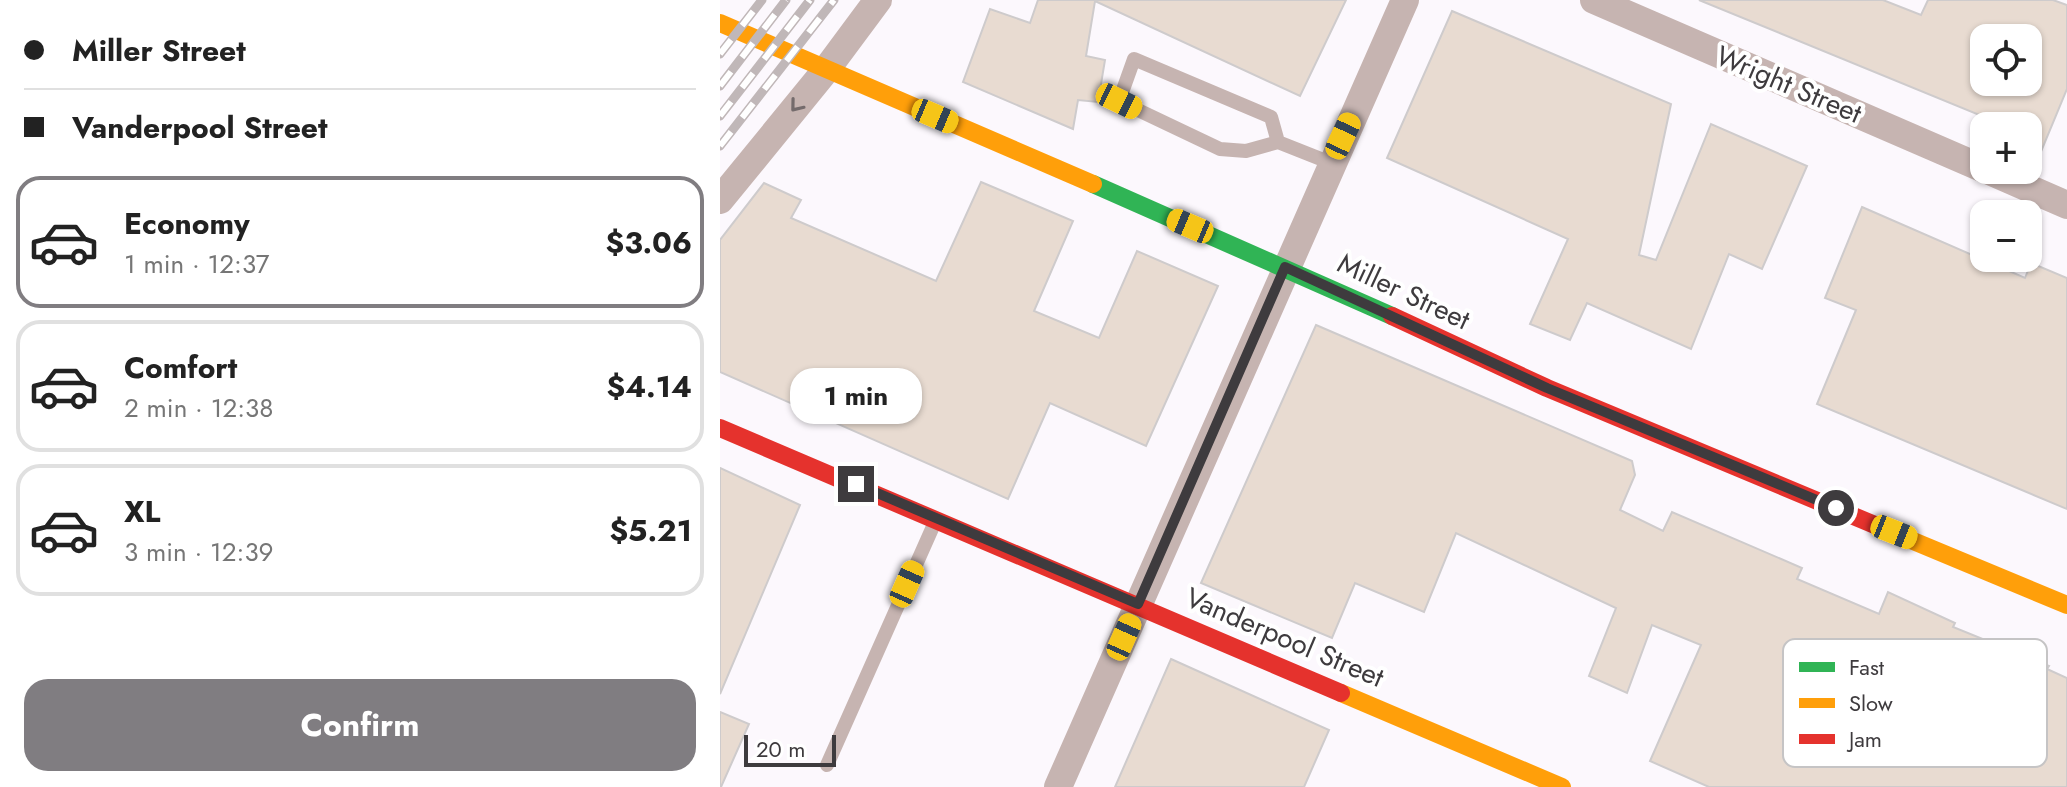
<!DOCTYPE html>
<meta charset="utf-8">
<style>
:root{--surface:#fff;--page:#f2f2f2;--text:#222;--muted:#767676;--line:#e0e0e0;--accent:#807d81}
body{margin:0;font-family:Jost,sans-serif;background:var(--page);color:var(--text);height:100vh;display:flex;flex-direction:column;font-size:30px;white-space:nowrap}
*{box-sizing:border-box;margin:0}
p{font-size:26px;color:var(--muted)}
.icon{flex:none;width:44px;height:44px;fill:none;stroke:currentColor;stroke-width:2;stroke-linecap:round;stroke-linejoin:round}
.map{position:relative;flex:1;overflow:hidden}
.sheet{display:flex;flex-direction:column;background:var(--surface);width:720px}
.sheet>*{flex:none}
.banner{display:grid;align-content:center;height:176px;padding:0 24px;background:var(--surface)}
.tools{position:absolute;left:1250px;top:24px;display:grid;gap:16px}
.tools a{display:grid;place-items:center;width:72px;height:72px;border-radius:16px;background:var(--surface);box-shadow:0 2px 6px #0004;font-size:40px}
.scale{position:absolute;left:24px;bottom:20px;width:92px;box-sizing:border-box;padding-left:8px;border:4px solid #3e3b3e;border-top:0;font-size:22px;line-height:28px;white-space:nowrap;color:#3e3b3e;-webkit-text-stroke:6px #fff;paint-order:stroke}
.end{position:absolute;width:36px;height:36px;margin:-18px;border:10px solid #3e3b3e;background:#fff;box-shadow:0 0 0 4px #fff}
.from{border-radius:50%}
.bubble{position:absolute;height:56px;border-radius:24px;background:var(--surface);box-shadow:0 2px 6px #0004;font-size:26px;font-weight:700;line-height:56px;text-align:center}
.car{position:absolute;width:24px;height:48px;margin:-24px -12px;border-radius:10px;box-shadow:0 0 6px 2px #0007;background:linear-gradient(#f5c518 24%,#345 0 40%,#f5c518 0 76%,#345 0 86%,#f5c518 0)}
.banner b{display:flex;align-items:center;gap:28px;height:76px;font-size:30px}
.banner b+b{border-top:2px solid var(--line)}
.banner i{width:20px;height:20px;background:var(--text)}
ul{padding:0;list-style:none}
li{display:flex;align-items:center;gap:24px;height:132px;margin:0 16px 12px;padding:0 8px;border:4px solid var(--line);border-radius:24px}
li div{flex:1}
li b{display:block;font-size:30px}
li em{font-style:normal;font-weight:700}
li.selected{border-color:var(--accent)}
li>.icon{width:72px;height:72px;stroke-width:1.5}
.action{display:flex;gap:16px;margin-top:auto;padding:16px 24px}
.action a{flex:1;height:92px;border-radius:24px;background:var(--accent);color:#fff;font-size:32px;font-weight:700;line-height:92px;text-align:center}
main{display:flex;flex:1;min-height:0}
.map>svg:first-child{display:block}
.building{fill:#e8dbd1;stroke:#cecbcc;stroke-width:2;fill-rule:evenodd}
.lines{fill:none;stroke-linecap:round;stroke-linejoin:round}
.lane{stroke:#c6b4b1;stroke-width:14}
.street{stroke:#c6b4b1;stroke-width:28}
.fast{stroke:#30b455;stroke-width:18}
.slow{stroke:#ff9f0a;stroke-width:18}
.jam{stroke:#e5322d;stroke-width:18}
.rail-casing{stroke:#c0b7b8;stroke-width:9}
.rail{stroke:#fff;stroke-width:6;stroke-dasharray:18;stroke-linecap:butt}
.oneway{stroke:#746b6c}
.route{stroke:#3e3b3e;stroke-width:10}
.labels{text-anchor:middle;stroke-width:8;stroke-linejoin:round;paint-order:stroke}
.street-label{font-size:28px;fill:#3e3b3e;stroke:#fff}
.key{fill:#fff;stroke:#c5c4c5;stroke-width:2}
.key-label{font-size:22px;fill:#3e3b3e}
</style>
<main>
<section class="sheet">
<div class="banner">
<b><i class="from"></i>Miller Street</b>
<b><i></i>Vanderpool Street</b>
</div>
<ul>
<li class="selected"><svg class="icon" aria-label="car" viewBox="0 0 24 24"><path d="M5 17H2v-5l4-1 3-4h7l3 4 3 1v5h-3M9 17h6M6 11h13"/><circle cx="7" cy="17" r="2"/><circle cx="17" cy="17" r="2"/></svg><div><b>Economy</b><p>1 min · 12:37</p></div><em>$3.06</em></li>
<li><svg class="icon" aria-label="car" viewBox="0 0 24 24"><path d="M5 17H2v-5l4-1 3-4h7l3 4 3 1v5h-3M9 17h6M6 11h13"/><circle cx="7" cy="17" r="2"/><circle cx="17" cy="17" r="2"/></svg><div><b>Comfort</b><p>2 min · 12:38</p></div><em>$4.14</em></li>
<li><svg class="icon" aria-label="car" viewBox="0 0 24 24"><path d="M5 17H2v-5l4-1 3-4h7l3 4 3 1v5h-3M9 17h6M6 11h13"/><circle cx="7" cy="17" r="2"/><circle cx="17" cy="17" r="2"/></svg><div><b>XL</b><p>3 min · 12:39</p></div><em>$5.21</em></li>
</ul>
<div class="action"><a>Confirm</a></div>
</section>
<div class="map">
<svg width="1347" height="787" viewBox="0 0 1347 787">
<rect width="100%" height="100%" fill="#fcf8fd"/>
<path class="building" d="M 318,0 L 626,0 L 580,96 L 375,1 L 366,56 L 385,60 L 378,102 L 358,100 L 353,129 L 243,82 L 270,9 L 310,23 Z
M 979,0 L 1163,0 L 1201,15 L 1208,0 L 1333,0 L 1347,5 L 1347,89 L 1313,171 L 1308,169 L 1308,126 L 1258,126 L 1262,116 ZM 1264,38 L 1308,38 L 1308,82 L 1264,82 Z
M 732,11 L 951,104 L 919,255 L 936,260 L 991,124 L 1087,166 L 1042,269 L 1009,254 L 971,349 L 867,303 L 850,340 L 810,324 L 848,239 L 667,158 Z
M 261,182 L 353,221 L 314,311 L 379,338 L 417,251 L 498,286 L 426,446 L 330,403 L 288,499 L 0,372 L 0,240 L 44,183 L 81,200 L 71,218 L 216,281 Z
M 1142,207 L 1305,278 L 1311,263 L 1347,278 L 1347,509 L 1097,404 L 1136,310 L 1105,298 Z
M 596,325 L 912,461 L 915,475 L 900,510 L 943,531 L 952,512 L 1082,568 L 1077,579 L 1159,614 L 1168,592 L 1235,623 L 1233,627 L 1329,666 L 1327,669 L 1347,678 L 1347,787 L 989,787 L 930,761 L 981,645 L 932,625 L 907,693 L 869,676 L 896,608 L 736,533 L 704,612 L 635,583 L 612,638 L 481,583 Z
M 0,468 L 80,505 L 0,694 Z
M 451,659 L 609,730 L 584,787 L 395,787 Z
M 0,712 L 29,724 L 1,787 L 0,787 Z"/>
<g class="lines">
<path class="lane" d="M 558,142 L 551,117 L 414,59 L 399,101 L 500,149 L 526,151 L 558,142 L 611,163
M 107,765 L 215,522"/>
<path class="street" d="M 874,0 L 1264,169
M 1267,170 L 1347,205
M 0,200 L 106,70 L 158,0
M 338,787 L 685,0"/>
<path class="fast" d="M 373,184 L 672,316"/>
<path class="slow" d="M 0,23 L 373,184
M 1186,538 L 1347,605
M 621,693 L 842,787"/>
<path class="jam" d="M 672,316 L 827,388 L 1186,538
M 0,428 L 621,693"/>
<g class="rail-casing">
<path id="rail" d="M 0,54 L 42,0
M 0,86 L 66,0
M 0,116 L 90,0
M 0,146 L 114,0"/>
</g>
<use href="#rail" class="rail"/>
</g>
<defs><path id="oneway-chevron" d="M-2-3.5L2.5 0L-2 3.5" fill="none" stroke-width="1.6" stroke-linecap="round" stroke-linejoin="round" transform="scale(2)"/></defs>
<use class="oneway" href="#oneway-chevron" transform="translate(76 106) rotate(129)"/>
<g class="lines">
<path class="route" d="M 136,484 L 418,604 L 565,267 L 827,388 L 1116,508"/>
</g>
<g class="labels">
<g class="street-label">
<text transform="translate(1069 84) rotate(23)" y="10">Wright Street</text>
<text transform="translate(684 291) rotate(25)" y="10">Miller Street</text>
<text transform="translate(565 637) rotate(23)" y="10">Vanderpool Street</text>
</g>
</g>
<rect x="1063" y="639" width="264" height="128" rx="12" class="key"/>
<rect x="1079" y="662" width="36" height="10" fill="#30b455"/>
<rect x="1079" y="698" width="36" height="10" fill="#ff9f0a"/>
<rect x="1079" y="734" width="36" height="10" fill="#e5322d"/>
<g class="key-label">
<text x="1129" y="675">Fast</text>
<text x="1129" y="711">Slow</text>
<text x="1129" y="747">Jam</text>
</g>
</svg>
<div class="tools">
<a><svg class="icon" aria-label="locate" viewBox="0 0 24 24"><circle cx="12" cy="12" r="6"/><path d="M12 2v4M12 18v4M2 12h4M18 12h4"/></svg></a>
<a>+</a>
<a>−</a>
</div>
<div class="scale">20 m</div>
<i class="end from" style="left:1116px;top:508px"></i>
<i class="end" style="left:136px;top:484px"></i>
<div class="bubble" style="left:70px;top:368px;width:132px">1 min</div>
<i class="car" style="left:399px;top:101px;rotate:116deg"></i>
<i class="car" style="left:215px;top:116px;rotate:113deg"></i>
<i class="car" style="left:623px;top:136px;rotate:25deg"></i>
<i class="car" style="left:470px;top:226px;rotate:293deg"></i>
<i class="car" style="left:1174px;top:532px;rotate:112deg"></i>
<i class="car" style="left:187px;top:584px;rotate:24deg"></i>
<i class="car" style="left:404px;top:637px;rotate:24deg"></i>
</div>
</main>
